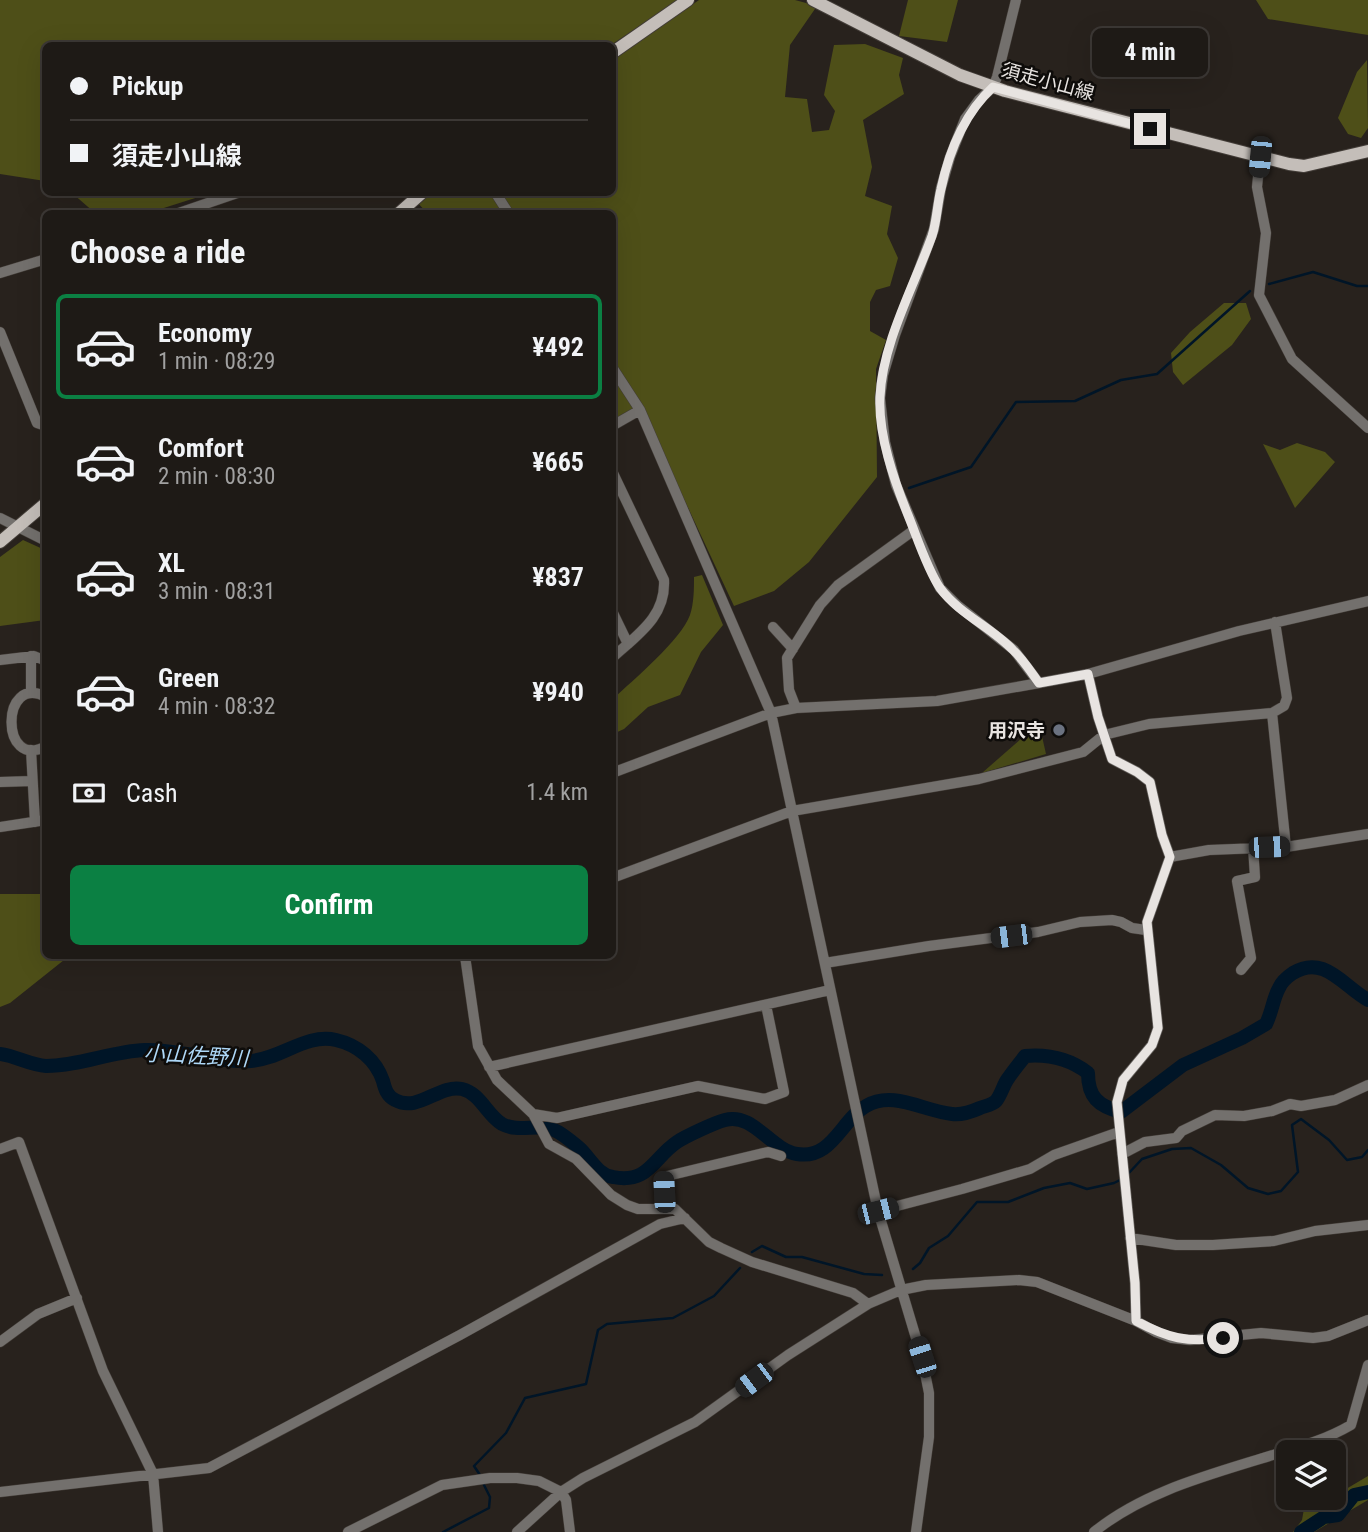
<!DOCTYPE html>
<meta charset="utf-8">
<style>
:root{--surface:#1e1a16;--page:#2b2723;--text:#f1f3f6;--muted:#a1a1a1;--line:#3c3835;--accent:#0b8043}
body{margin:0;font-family:"Roboto Condensed","Noto Sans JP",sans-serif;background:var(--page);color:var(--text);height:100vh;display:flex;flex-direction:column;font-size:26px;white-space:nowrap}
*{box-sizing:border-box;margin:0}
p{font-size:23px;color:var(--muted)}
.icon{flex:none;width:38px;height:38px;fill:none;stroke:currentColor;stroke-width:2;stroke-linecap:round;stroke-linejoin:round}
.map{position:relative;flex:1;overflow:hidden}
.sheet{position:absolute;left:42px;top:210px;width:574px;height:749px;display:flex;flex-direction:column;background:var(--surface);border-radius:10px;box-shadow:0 7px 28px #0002,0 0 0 2px var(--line)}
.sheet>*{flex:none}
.hud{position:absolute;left:42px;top:42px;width:574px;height:154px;border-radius:10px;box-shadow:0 7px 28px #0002,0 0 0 2px var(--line);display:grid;align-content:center;height:154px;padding:0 28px;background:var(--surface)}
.fabs{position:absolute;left:1276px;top:1440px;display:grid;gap:14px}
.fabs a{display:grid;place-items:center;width:70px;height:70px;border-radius:10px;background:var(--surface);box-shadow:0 7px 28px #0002,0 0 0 2px var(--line);font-size:35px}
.end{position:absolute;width:32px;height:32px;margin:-16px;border:9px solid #e8e4e1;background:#111;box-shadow:0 0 0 4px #111}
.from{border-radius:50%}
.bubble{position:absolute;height:49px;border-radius:10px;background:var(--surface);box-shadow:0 7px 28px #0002,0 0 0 2px var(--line);font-size:23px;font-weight:700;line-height:49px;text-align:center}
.car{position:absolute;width:21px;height:42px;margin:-21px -10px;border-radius:9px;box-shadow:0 0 5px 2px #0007;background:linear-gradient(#222 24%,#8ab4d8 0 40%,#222 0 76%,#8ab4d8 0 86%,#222 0)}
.hud b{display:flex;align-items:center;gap:24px;height:66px;font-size:26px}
.hud b+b{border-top:2px solid var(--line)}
.hud i{width:18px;height:18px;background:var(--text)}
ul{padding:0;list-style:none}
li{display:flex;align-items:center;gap:21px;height:105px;margin:0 14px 10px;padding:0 14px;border:4px solid transparent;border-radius:10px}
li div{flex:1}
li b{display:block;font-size:26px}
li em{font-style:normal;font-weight:700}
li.on{border-color:var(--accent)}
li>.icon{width:63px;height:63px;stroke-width:1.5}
h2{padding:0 28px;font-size:32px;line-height:84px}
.pay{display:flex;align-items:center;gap:18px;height:77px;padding:0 28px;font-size:26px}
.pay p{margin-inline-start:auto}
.action{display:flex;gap:14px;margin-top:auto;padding:14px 28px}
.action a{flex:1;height:80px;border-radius:10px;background:var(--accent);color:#fff;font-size:28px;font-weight:700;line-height:80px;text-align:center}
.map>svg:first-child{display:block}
.green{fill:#474917}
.forest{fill:#4e4f18}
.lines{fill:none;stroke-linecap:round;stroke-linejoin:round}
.stream{stroke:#001527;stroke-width:2.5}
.river{stroke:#001527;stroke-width:14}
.minor-casing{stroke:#433d38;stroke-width:11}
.major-casing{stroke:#433d38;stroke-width:14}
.minor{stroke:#73706d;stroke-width:10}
.major{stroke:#c4beb9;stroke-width:12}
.route{stroke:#e8e4e1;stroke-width:9}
.worship-dot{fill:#6b7280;stroke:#0e0c0a;stroke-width:2.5}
.labels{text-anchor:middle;stroke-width:5;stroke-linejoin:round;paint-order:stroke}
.street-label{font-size:19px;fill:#e8e4e1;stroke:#0e0c0a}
.poi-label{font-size:19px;font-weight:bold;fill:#e8e4e1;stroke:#0e0c0a;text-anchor:end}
.water-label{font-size:21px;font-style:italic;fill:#aed8f8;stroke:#0e0c0a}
</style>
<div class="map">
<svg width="1368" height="1532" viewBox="0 0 1368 1532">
<rect width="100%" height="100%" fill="#28221d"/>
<path class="green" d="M 1039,723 L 1046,754 L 982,773 Z"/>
<path class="forest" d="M 0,0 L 678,0 L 611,45 L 46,46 L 45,181 L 0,174 Z
M 699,0 L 795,0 L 817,6 L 790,45 L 785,97 L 807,99 L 812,132 L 829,130 L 835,111 L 824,95 L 834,45 L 865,44 L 903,58 L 899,75 L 904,94 L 863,120 L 872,167 L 865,196 L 892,206 L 887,234 L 898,258 L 890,286 L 876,290 L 870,302 L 870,331 L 886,340 L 876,369 L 877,477 L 809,562 L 774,591 L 734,606 L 640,405 L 613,420 L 612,214 L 427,213 L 417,202 L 430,193 L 612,192 L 613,60 Z
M 908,0 L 958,0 L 947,42 L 899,36 Z
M 1256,0 L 1368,0 L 1368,35 L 1268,19 Z
M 1367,60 L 1368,128 L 1361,138 L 1348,134 L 1338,118 L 1357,72 Z
M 72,193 L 211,193 L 148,213 L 95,213 Z
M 1224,303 L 1246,303 L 1251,319 L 1232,345 L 1183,385 L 1173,372 L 1171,353 L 1190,332 Z
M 1297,443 L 1325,452 L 1335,462 L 1295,508 L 1263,444 L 1280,450 Z
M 23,540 L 45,550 L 45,620 L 0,626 L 0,557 Z
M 702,575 L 723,625 L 701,652 L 680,695 L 648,707 L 624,729 L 613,734 L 613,699 C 633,680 681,640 690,615 C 694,603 694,589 694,577 Z
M 0,894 L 45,894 L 46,956 L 69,956 L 10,1003 L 0,1007 Z
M 1368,1476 L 1368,1500 L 1314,1532 L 1293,1532 L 1302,1520 L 1305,1503 L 1321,1503 L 1338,1508 L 1341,1492 Z"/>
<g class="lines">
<path class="stream" d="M 1269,284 L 1313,272 L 1357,286 L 1368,286
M 909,488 L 971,467 L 1016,402 L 1075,401 L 1121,380 L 1157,374 L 1250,291
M 1127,1175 L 1142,1159 L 1172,1149 L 1191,1148 L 1221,1165 L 1248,1188 L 1268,1194 L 1281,1191 L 1298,1172 L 1292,1125 L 1301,1119 L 1329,1140 L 1347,1160 L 1362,1157 L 1368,1150
M 752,1252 L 762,1246 L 786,1257 L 802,1257 L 864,1274 L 882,1275
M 913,1269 L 920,1263 L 929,1248 L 948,1236 L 977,1202 L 1008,1202 L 1044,1188 L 1070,1183 L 1087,1189 L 1114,1183 L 1122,1179
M 480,1475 L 474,1466 L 506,1433 L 525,1398 L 586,1384 L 598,1330 L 607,1324 L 673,1318 L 714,1296 L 740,1268
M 443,1532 L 489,1508 L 490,1497 L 482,1481"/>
<path class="river" d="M 0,1054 C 16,1056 30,1065 46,1066 C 80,1066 112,1051 145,1050 C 180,1049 215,1063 251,1061 C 281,1059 306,1033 336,1040 C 358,1045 376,1060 383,1081 C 385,1089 387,1096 395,1100 C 418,1113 439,1084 462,1089 C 480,1093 487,1115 502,1124 C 518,1133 539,1123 554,1130 C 562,1133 572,1142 578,1147 C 590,1157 597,1175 613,1177 C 649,1184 653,1158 677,1142 C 686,1136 714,1123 725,1120 C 753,1112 771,1150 797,1154 C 832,1160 841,1120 866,1106 C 893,1090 923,1111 952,1114 C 961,1115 971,1112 980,1108 C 985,1106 992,1105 996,1101 C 1001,1095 1003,1086 1007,1080 C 1013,1071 1019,1064 1025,1056 C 1048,1054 1070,1059 1088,1073 C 1088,1097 1098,1106 1121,1112 L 1183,1065 L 1242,1038 L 1266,1024 C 1272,1012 1273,999 1279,988 C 1282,981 1287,977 1293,973 C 1324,954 1343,986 1368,1000
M 1301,1532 L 1324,1517 L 1338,1515 L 1354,1495 L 1368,1492"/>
<g class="minor-casing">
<path id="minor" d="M 1016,0 L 997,77 L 993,87 L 979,100 L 965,119 L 950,157 L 941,188 L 934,229 L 895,335 L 883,375 L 880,398 L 885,442 L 896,485 L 940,588 L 957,605 L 1014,650 L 1039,683
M 1260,157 L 1257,187 L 1266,233 L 1259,295 L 1292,359 L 1368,428
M 495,192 L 509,214
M 176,214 L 240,192
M 0,273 L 46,259
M 0,332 L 37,423 L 46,426
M 612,367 L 640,410 L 771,713 L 878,1211 L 922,1358 L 929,1393 L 929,1437 L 916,1532
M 612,426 L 640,410
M 612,471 L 664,580 C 666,617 637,635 612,658
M 0,518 L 46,541
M 612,611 L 628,644
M 773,627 L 793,649
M 31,656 L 31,693
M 0,660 L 34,656 L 46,661
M 1088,674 L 1098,717 L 1112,759 L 1137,772 L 1150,782 L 1162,835 L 1170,857 L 1147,922 L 1158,1028 L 1152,1045 L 1123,1080 L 1117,1102 L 1135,1283 L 1136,1321
M 46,697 C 0,672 0,772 46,746
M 796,708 L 789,690 L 787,658 L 820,605 L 838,585 L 914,530
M 1272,713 L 1286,847
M 31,750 L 35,822
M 612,773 L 771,713 L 796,708 L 937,701 L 1039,683 L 1088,674 L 1239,631 L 1368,601
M 0,782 L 32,781
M 0,827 L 46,820
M 1170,857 L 1209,850 L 1286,847 L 1368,834
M 612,878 L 792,811 L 979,779 L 1083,752 L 1104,735 L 1149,724 L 1272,713 L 1284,706 L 1287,698 L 1275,622
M 465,956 L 478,1046 L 497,1080 L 533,1114 L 549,1144 L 576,1159 L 611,1195 L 627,1205 L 638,1209 L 675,1209 L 709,1242 L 721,1248 L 752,1262 L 853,1293 L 868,1304
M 825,963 L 929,946 L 1038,932 L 1080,922 L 1112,920 L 1121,922 L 1132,928 L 1146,930
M 1241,970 L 1251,958 L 1237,881 L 1255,877 L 1253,847
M 489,1067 L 830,990
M 533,1114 L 557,1118 L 698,1086 L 765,1099 L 784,1092 L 766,1005
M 0,1149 L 19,1142 L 103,1371 L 153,1474 L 158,1532
M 1122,1154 L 1145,1142 L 1176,1138 L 1182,1131 L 1215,1115 L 1244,1116 L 1272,1111 L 1290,1104 L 1301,1106 L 1335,1100 L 1368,1085
M 665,1208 L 663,1177 L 768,1152 L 781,1156
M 878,1211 L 962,1189 L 1030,1169 L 1054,1155 L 1119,1132
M 1130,1238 L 1176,1245 L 1213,1245 L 1274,1241 L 1315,1231 L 1368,1225
M 0,1342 L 38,1314 L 77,1298
M 0,1492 L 209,1468 L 460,1335 L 660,1224 L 685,1218
M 348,1532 L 442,1485 L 490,1478 L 517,1478 L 539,1481 L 561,1492 L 566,1500 L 570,1532
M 517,1532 L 561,1492 L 583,1478 L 695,1422 L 788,1355 L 868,1304 L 901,1290 L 926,1285 L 1019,1280 L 1037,1282 L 1136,1321 L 1156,1332 L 1172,1338 L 1190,1340 L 1261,1333 L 1313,1338 L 1328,1336 L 1368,1320
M 1094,1532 C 1146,1490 1213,1474 1276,1454 C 1303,1446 1327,1439 1351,1425 L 1368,1365"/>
</g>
<g class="major-casing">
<path id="major" d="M 813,0 L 960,75 L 1005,91 L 1289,164 L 1304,166 L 1368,151
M 612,53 L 688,0
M 398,214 L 423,192
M 0,542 L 46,503"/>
</g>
<use href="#minor" class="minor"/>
<use href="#major" class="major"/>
</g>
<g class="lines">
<path class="route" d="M 1150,129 L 993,87 C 964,114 949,151 941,189 C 937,205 937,221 932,236 C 914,286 882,344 880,397 C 878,435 894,480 908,515 C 917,537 927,569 940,588 C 959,614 991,627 1013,650 C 1023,659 1031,672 1039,683 L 1088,674 L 1098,717 L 1112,759 L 1137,772 L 1150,782 L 1162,835 L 1170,857 L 1147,922 L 1158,1028 L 1152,1045 L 1123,1080 L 1117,1102 L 1135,1283 L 1136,1321 C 1168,1338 1187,1343 1223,1338"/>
</g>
<circle class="worship-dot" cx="1059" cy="730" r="7"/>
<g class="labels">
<g class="street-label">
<text transform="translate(1048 81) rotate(15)" y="7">須走小山線</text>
</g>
<g class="poi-label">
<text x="1045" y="737">用沢寺</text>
</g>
<g class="water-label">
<text transform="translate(196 1056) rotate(3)" y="7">小山佐野川</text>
</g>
</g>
</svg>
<div class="fabs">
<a><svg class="icon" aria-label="layers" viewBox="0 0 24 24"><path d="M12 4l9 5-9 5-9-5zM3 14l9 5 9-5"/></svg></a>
</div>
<i class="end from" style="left:1223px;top:1338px"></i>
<i class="end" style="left:1150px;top:129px"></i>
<div class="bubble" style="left:1092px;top:28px;width:116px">4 min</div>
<i class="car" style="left:1260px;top:157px;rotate:185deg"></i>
<i class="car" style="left:1269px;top:847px;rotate:88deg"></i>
<i class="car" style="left:1011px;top:936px;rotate:263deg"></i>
<i class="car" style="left:664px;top:1192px;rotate:357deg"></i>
<i class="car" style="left:878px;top:1211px;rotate:76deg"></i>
<i class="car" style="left:922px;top:1357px;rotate:342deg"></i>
<i class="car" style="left:754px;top:1380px;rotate:233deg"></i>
<div class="hud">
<b><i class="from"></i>Pickup</b>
<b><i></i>須走小山線</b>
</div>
<section class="sheet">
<h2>Choose a ride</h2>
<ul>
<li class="on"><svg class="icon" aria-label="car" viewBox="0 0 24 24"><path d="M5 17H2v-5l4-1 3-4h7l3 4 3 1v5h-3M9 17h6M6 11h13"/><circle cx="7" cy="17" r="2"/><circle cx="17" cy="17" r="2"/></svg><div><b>Economy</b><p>1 min · 08:29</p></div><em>¥492</em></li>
<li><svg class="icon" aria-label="car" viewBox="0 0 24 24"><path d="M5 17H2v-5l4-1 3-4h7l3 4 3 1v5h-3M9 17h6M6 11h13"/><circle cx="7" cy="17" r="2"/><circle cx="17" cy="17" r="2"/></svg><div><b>Comfort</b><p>2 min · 08:30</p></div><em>¥665</em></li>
<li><svg class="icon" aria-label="car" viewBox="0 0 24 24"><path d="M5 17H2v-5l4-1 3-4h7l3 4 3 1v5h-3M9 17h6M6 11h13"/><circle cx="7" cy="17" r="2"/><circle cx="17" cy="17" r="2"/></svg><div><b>XL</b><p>3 min · 08:31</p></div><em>¥837</em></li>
<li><svg class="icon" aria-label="car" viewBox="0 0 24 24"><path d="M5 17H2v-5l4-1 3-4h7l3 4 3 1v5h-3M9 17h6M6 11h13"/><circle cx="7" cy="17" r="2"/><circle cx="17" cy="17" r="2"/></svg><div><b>Green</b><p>4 min · 08:32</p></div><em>¥940</em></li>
</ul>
<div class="pay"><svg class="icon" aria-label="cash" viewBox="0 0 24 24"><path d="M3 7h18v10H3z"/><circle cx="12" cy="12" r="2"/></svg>Cash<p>1.4 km</p></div>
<div class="action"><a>Confirm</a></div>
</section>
</div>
